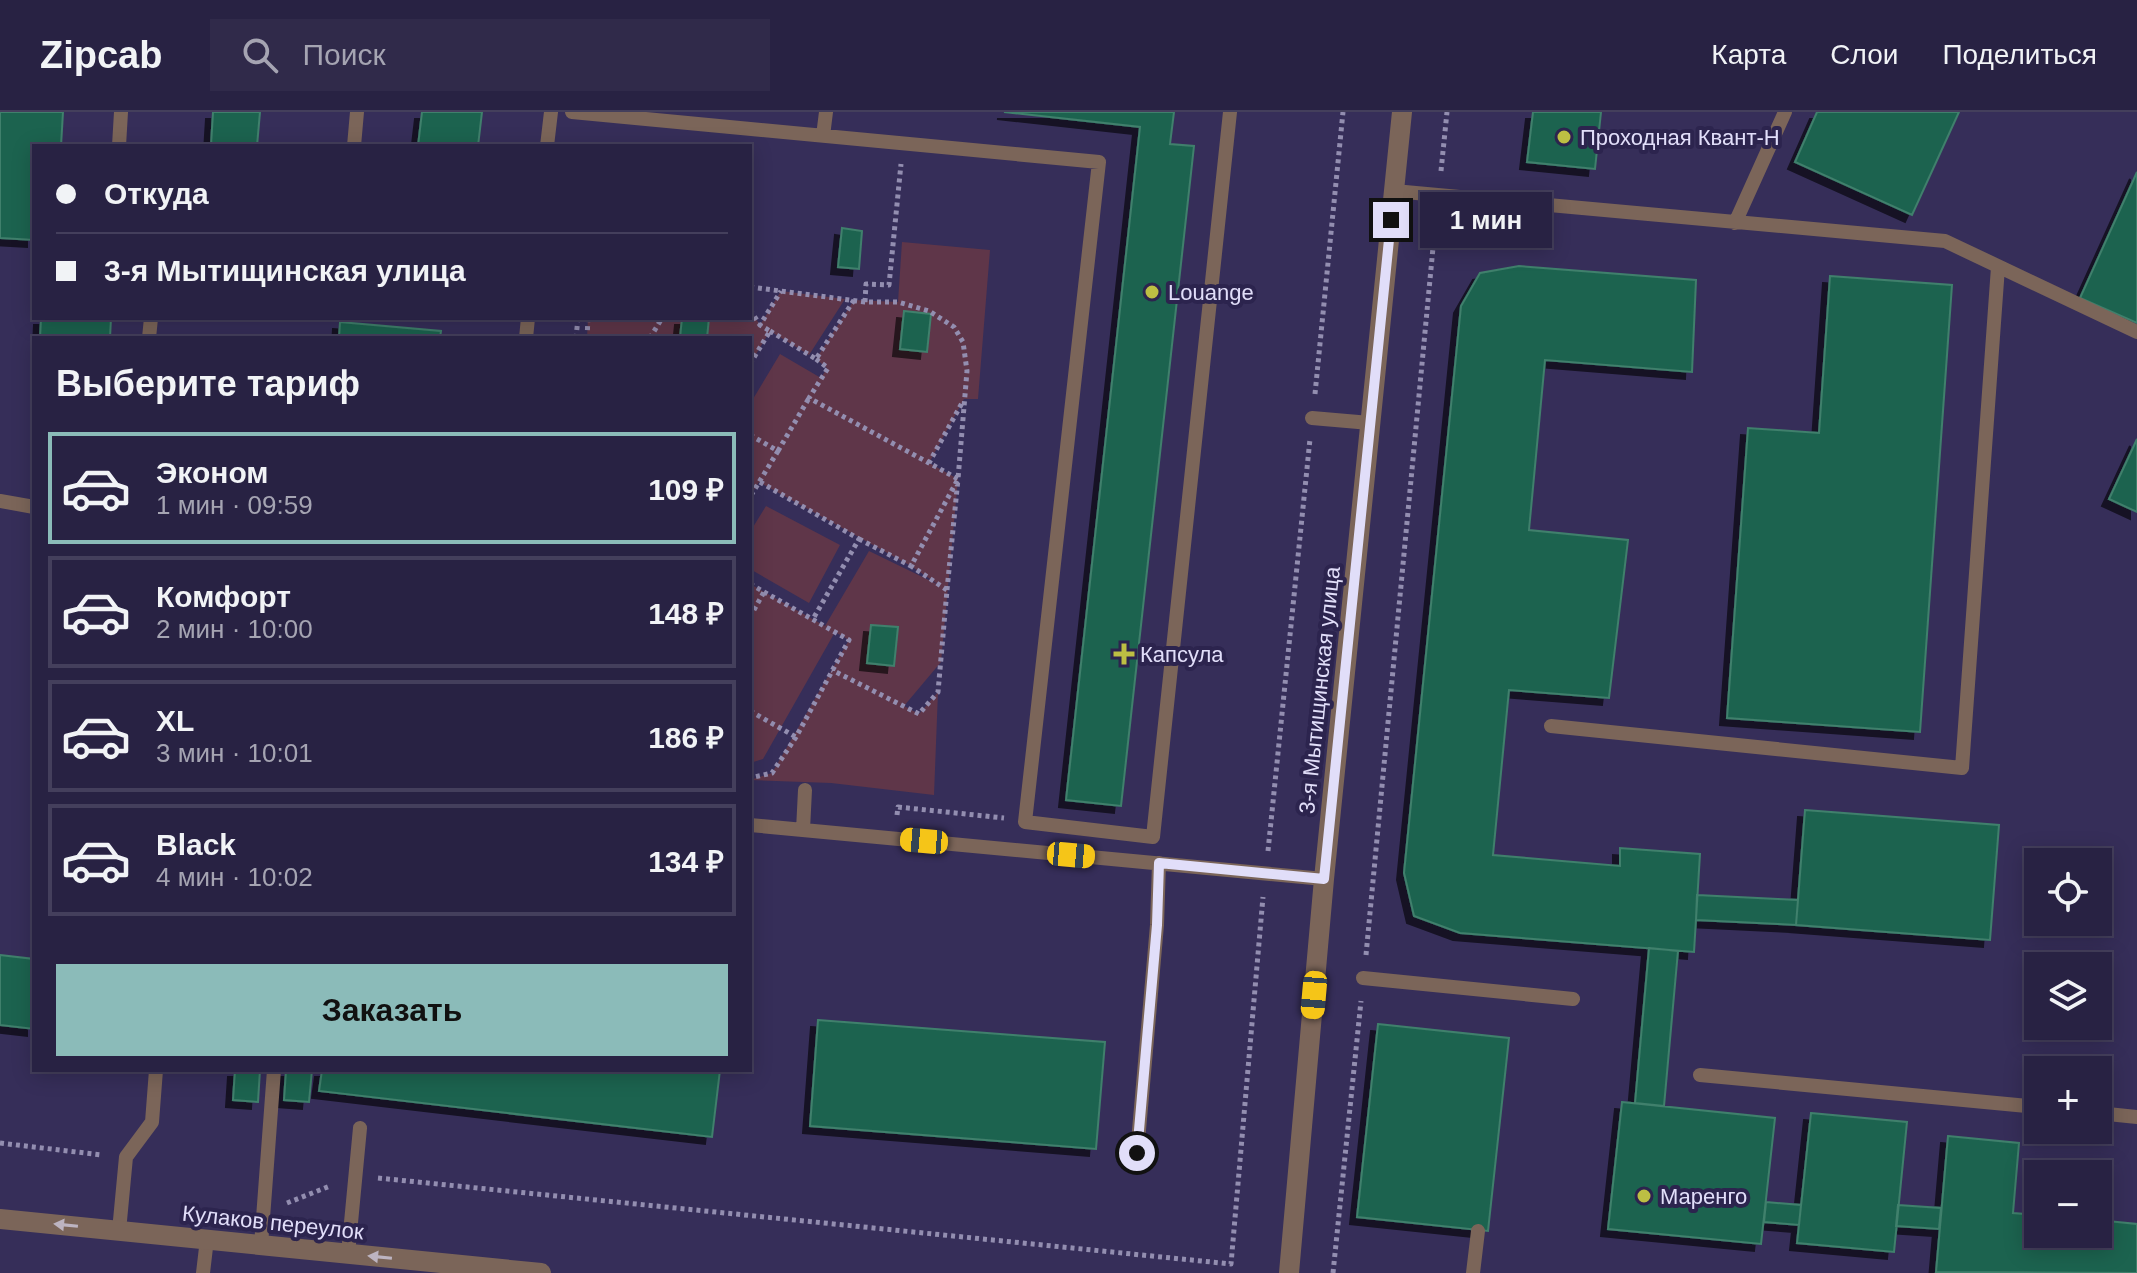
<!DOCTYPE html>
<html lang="ru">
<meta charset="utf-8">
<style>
:root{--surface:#282243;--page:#302a4a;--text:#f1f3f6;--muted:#a5a4b2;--line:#443f5c;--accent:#8bbbb9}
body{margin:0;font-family:Arial,sans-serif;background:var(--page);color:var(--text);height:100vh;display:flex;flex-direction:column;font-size:30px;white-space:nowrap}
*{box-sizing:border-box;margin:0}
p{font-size:26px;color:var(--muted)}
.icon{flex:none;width:44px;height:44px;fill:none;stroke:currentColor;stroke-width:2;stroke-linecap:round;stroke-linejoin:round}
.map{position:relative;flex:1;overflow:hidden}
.side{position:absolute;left:32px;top:224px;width:720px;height:736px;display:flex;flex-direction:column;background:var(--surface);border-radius:0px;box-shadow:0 4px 20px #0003,0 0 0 2px var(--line)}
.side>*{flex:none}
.hud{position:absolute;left:32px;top:32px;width:720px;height:176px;border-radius:0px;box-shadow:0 4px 20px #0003,0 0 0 2px var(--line);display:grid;align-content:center;height:176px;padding:0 24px;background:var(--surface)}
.controls{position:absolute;left:2024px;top:736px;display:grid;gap:16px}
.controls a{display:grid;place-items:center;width:88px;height:88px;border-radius:0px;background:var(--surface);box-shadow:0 4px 20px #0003,0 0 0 2px var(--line);font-size:40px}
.end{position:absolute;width:36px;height:36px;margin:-18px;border:10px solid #e1def9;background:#111;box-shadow:0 0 0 4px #111}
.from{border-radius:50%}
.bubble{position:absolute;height:56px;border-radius:0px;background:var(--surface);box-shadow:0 4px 20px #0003,0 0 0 2px var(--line);font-size:26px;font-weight:700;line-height:56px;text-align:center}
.car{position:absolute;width:24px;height:48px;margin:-24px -12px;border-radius:10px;box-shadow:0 0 6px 2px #0007;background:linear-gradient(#f5c518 24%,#345 0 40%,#f5c518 0 76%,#345 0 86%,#f5c518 0)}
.hud b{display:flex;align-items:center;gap:28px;height:76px;font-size:30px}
.hud b+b{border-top:2px solid var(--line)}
.hud i{width:20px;height:20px;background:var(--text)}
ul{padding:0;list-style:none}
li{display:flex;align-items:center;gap:24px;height:112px;margin:0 16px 12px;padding:0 8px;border:4px solid var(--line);border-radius:0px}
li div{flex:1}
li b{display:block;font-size:30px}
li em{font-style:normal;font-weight:700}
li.on{border-color:var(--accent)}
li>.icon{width:72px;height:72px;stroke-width:1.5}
h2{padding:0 24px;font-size:36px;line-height:96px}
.action{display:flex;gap:16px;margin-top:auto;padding:16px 24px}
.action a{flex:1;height:92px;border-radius:0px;background:var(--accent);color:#111;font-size:32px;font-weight:700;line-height:92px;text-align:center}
header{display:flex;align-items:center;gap:48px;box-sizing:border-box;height:112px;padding:0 40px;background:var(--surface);border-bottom:2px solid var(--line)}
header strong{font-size:38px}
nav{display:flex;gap:44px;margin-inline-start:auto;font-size:28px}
.search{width:560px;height:72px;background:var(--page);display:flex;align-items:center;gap:20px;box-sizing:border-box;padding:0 28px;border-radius:0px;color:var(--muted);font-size:30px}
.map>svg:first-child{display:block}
.green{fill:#5f3649}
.building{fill:#1f6350;stroke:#3f806c;stroke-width:2;filter:url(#shadow)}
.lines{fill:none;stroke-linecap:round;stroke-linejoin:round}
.path{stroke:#938eb0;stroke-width:5;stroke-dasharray:4 4;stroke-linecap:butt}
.service{stroke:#7b6559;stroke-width:14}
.minor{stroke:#7b6559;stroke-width:20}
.tertiary{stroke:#7b6559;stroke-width:20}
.oneway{fill:#bdb4c1}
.route{stroke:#e1def9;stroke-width:10}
.poi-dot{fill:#bdbf43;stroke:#2c244e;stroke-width:3}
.labels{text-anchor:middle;stroke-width:8;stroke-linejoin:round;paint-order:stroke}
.poi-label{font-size:22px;fill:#e1def9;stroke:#2c244e;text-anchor:start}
.street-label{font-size:22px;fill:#e1def9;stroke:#2c244e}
</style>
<header>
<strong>Zipcab</strong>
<div class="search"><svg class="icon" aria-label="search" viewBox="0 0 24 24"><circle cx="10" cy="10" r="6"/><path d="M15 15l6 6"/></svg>Поиск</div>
<nav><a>Карта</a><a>Слои</a><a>Поделиться</a></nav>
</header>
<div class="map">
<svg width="2137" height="1161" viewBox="0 0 2137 1161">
<defs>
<filter id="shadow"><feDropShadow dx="-7" dy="7" stdDeviation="0" flood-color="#0009"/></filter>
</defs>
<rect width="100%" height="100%" fill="#362e59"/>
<path class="green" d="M 902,130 L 990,138 L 978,287 L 964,287 L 929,351 L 958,367 L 941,550 L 904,594 L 919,602 L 938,580 L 934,683 L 831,671 L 750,668 L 772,661 L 849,528 L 835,520 L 763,647 L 750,651 L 750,472 L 825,514 L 869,439 L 939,473 L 911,454 L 759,370 L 750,384 L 750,292 L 780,242 L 821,266 L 827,256 L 816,247 L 854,188 L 898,190 Z
M 781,179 L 845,187 L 809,243 L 770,219 L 750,252 L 750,226 L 587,226 L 588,206 L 750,206 L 750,198 L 760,213 Z
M 766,394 L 840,433 L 809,491 L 750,457 L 750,420 Z"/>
<path class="building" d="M 0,0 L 63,0 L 61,34 L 34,34 L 34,128 L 0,126 Z
M 213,0 L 260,0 L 257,34 L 211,33 Z
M 422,0 L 482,0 L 478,34 L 418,34 Z
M 1004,0 L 1174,0 L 1170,32 L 1194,34 L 1121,694 L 1066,688 L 1140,15 Z
M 1533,0 L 1601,0 L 1595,57 L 1527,50 Z
M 1817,0 L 1959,0 L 1912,103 L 1795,50 Z
M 2137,60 L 2137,211 L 2080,186 Z
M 842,116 L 862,119 L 859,157 L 838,155 Z
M 1519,154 L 1696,168 L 1692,260 L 1545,248 L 1529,418 L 1628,428 L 1609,586 L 1509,578 L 1493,743 L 1620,754 L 1620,736 L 1700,742 L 1694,840 L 1460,821 L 1414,804 L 1404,761 L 1461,194 L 1480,161 Z
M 1830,164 L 1952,173 L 1920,620 L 1727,606 L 1748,316 L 1819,321 Z
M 904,199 L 931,202 L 927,240 L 900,237 Z
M 41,206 L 111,206 L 110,226 L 40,226 Z
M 682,206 L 709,206 L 707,226 L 680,226 Z
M 340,210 L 441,219 L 440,226 L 339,226 Z
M 2137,327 L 2137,400 L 2109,387 Z
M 871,513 L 898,515 L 894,554 L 867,551 Z
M 1805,698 L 1999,713 L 1990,828 L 1796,813 Z
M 1697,783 L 1798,788 L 1796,813 L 1696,808 Z
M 1649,836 L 1678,839 L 1664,994 L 1635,991 Z
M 0,843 L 34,847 L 34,917 L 0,913 Z
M 818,908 L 1105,930 L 1096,1037 L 810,1014 Z
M 1378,912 L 1509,926 L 1488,1119 L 1357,1105 Z
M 235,958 L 260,958 L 258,990 L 233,988 Z
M 286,958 L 312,958 L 309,990 L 284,988 Z
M 322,958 L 720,958 L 712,1025 L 319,979 Z
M 1622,990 L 1775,1006 L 1761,1132 L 1608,1117 Z
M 1811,1001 L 1907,1010 L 1894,1140 L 1797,1131 Z
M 1948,1024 L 2019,1031 L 2013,1101 L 2038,1103 L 2038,1122 L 2098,1122 L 2098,1108 L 2137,1112 L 2137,1161 L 1936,1160 Z
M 1766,1090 L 1801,1093 L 1799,1113 L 1764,1110 Z
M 1898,1093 L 1941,1096 L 1939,1117 L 1896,1114 Z"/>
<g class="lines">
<path class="path" d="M 1441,59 L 1447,0
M 750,175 L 865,190 L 898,190 L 929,199 L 954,215 L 963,230 L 967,259 L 958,367 L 911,454 L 947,478 L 938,580 L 919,602 L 832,558
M 865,190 L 866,172 L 889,173 L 901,52
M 750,198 L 760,213
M 770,219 L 816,247 L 854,188
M 576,226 L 578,206
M 587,226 L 588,206
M 650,226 L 662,206
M 816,247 L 828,256 L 809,286 L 929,351
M 750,252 L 770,219 L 760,213 L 781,179
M 1315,282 L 1343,0
M 750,323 L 778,339 L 750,385
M 778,339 L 809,286
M 760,370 L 859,427 L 813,507
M 859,427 L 911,454
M 750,472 L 849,528 L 796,625 L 772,661 L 750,666
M 947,478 L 958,367 L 929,351 L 962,291
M 750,505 L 764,480
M 750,599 L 796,625
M 897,703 L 898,695 L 1004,706
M 1268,739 L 1310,327
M 1366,843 L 1436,104
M 0,1031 L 102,1043
M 378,1066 L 1231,1152 L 1263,785
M 287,1091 L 330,1074
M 1333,1161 L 1361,889"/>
<path class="service" d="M 572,0 L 1099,50 L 1025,710 L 1153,725 L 1230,0
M 823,24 L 826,0
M 119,34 L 121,0
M 354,34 L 357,0
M 547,34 L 551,0
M 1394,79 L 1945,129 L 2137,220
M 1735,111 L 1785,0
M 149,226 L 151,206
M 526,226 L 528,206
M 1312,306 L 1370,311
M 0,389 L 34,395
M 1551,614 L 1962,656 L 1998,155
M 750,713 L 1324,767
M 803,718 L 805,678
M 1363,866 L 1573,887
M 1700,963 L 2038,995
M 2098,1001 L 2137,1005
M 1137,1041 L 1157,813 L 1159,751
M 119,1119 L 126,1045 L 152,1010 L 156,958
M 261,1133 L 274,958
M 348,1142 L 360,1016
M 203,1161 L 207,1127
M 1473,1161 L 1478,1119"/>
<path class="minor" d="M 0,1107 L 541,1161"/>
<path class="tertiary" d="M 1289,1161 L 1324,767 L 1402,0"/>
</g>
<defs><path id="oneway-solid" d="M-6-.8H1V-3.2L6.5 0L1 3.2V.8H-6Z" transform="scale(2)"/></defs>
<g class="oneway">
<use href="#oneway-solid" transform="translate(66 1113) rotate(-174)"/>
<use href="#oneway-solid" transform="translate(380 1145) rotate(-174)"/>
</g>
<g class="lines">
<path class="route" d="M 1137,1041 L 1157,813 L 1159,751 L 1324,767 L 1391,108"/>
</g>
<g class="poi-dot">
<circle cx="1564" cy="25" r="8"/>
<circle cx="1152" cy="180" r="8"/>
<path d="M1120 530h8v8h8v8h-8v8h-8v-8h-8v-8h8z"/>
<circle cx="1644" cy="1084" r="8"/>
</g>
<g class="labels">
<g class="poi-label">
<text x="1580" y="33">Проходная Квант-Н</text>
<text x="1168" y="188">Louange</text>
<text x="1140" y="550">Капсула</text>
<text x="1660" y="1092">Маренго</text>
</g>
<g class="street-label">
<text transform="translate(1319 578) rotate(-84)" y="8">3-я Мытищинская улица</text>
<text transform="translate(273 1110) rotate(6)" y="8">Кулаков переулок</text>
</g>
</g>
</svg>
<div class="controls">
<a><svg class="icon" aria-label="locate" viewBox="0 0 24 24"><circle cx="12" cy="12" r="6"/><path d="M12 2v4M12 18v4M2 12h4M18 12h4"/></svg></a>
<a><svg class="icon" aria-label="layers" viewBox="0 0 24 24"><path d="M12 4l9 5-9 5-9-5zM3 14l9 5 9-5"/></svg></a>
<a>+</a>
<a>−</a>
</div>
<i class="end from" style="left:1137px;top:1041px"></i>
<i class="end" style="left:1391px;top:108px"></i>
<div class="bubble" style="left:1420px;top:80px;width:132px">1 мин</div>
<i class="car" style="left:924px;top:729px;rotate:275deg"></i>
<i class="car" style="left:1071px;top:743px;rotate:95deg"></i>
<i class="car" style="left:1314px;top:883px;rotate:185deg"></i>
<div class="hud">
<b><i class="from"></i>Откуда</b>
<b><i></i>3-я Мытищинская улица</b>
</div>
<section class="side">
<h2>Выберите тариф</h2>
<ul>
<li class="on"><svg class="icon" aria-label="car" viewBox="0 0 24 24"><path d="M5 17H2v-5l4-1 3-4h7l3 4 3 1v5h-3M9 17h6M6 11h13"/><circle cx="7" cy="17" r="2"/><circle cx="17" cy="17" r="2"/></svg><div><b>Эконом</b><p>1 мин · 09:59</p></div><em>109 ₽</em></li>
<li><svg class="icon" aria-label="car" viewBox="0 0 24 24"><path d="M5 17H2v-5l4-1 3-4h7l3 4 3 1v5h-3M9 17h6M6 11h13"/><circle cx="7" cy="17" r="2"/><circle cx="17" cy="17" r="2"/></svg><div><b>Комфорт</b><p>2 мин · 10:00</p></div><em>148 ₽</em></li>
<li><svg class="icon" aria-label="car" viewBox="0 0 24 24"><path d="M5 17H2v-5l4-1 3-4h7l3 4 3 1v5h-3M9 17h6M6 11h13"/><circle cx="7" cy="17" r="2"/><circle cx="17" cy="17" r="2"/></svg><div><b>XL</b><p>3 мин · 10:01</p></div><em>186 ₽</em></li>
<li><svg class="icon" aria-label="car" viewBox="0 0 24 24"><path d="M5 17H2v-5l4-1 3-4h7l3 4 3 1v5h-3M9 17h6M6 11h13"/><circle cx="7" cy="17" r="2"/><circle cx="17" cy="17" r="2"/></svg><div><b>Black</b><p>4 мин · 10:02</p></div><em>134 ₽</em></li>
</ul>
<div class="action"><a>Заказать</a></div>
</section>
</div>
